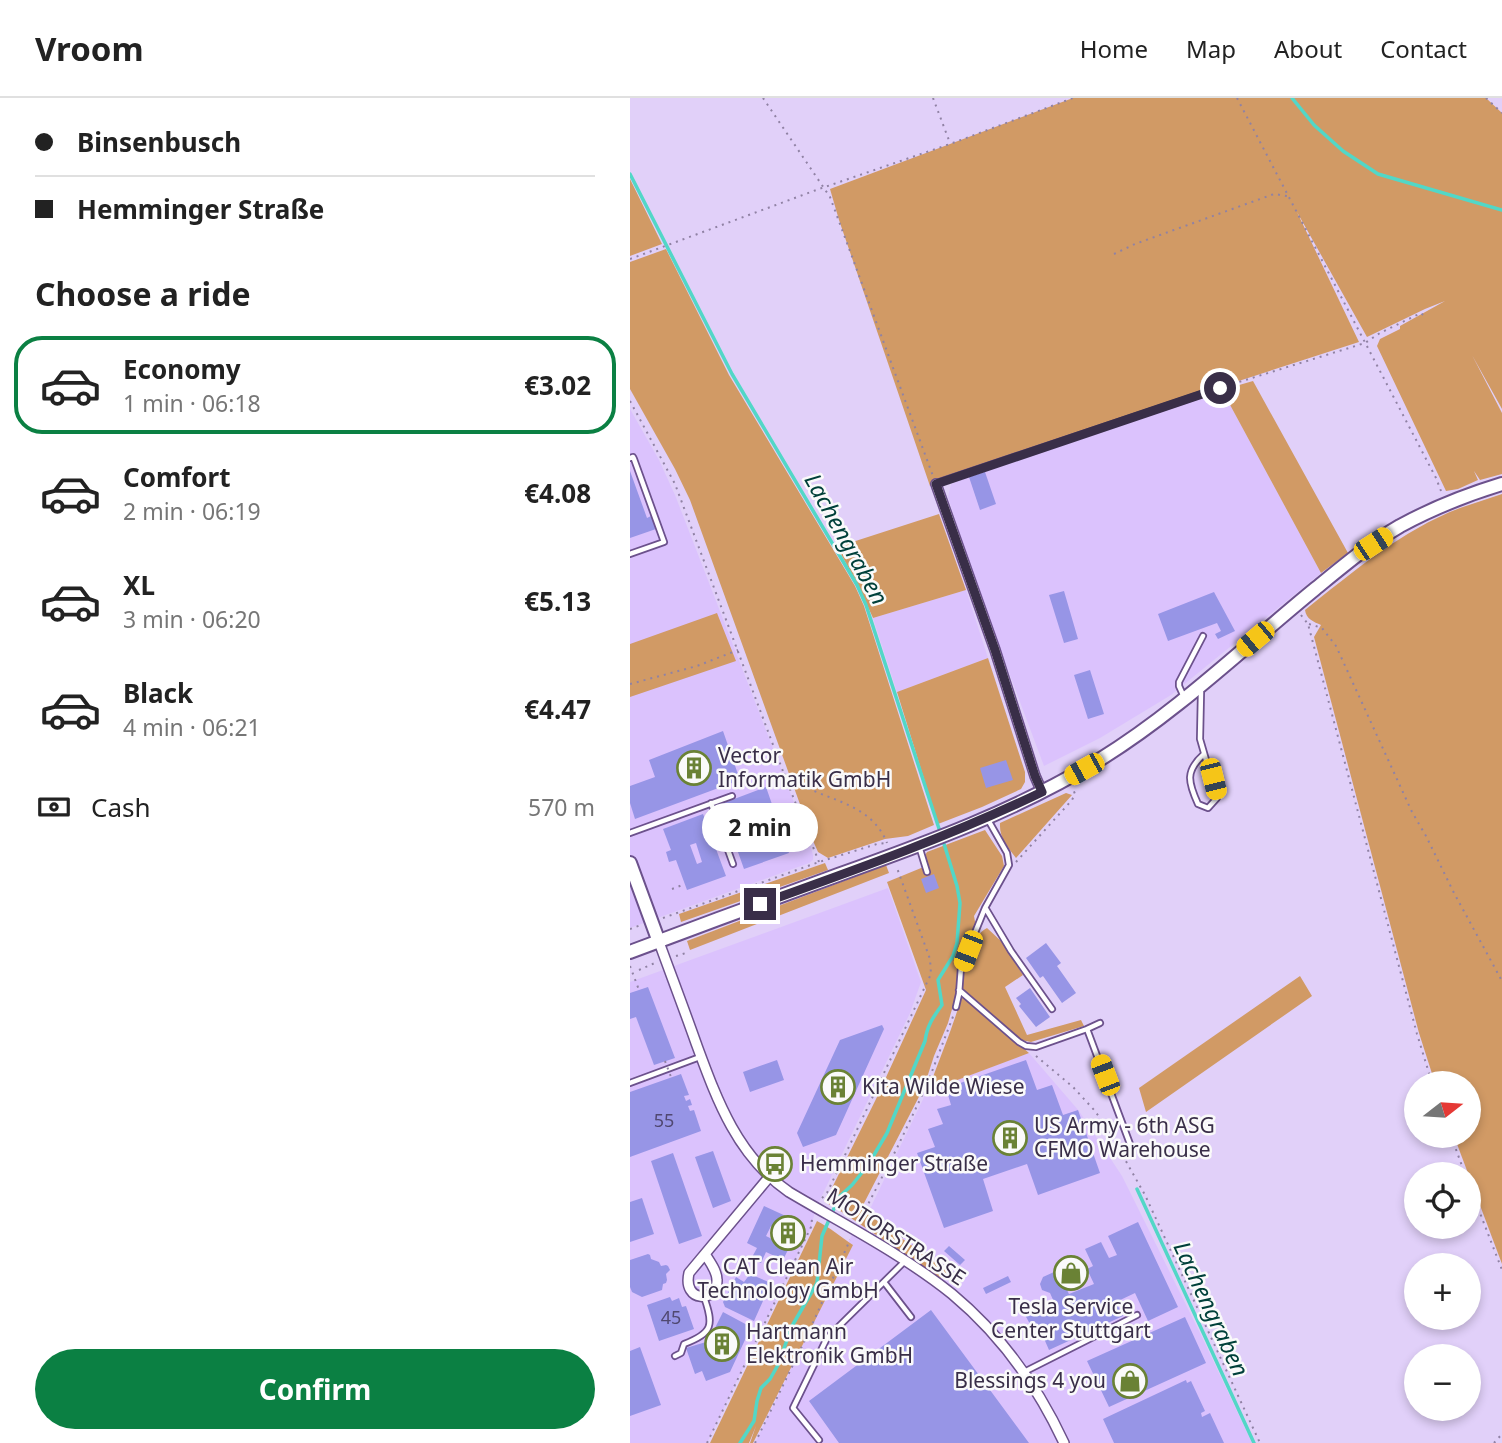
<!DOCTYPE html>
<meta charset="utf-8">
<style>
:root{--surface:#fff;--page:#f6f6f6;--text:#222;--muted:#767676;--line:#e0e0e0;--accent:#0b8043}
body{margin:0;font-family:"Noto Sans",sans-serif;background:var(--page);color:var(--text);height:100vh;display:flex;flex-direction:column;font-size:26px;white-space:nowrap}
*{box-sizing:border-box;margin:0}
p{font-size:23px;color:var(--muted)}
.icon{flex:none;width:38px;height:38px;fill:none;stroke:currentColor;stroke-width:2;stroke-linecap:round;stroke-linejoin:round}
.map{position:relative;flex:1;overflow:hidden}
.sheet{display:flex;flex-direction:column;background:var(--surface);width:630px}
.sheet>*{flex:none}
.hud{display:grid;align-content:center;height:154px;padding:0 35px;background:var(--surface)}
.needle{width:46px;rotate:73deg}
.fabs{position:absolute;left:774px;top:973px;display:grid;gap:14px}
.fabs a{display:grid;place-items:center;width:77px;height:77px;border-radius:50%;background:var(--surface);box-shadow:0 4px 10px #0003;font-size:35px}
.end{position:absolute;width:32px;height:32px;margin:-16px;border:9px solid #392e48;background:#fff;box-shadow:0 0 0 4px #fff}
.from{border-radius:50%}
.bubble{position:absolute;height:49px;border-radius:24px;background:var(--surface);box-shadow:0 4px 10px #0003;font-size:23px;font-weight:700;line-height:49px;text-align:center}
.car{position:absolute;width:21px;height:42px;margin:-21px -10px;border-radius:9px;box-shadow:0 0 5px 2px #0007;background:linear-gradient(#f5c518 24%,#345 0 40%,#f5c518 0 76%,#345 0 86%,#f5c518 0)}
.hud b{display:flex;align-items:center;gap:24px;height:66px;font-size:26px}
.hud b+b{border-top:2px solid var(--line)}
.hud i{width:18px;height:18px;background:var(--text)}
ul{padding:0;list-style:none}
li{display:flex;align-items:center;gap:21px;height:98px;margin:0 14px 10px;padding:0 21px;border:4px solid transparent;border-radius:28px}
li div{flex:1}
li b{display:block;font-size:26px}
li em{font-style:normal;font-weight:700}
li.active{border-color:var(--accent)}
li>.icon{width:63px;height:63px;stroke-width:1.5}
h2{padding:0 35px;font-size:32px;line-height:84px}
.pay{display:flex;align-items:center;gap:18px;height:77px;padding:0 35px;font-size:26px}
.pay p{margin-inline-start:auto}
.button{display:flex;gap:14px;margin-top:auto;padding:14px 35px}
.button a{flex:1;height:80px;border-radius:42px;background:var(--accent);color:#fff;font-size:28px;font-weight:700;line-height:80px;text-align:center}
header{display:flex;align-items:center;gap:42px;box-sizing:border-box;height:98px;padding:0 35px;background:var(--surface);border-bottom:2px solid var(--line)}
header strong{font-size:33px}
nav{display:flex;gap:38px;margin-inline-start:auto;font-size:24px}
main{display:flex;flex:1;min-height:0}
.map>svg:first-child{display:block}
.built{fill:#dbc2fd}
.green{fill:#d19a65}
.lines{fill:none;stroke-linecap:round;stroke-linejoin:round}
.stream{stroke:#52d7c7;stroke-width:3.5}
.building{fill:#9795e6;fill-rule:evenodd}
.lane-casing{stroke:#6c518c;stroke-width:8}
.street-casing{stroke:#6c518c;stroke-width:12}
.secondary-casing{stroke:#6c518c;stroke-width:16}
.path{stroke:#9082a4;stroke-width:2;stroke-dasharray:2 5;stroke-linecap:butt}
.lane{stroke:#fff;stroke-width:4.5}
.street{stroke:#fff;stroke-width:9}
.secondary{stroke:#fff;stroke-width:12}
.path-bridge{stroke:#9082a4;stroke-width:2;stroke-dasharray:2 5;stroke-linecap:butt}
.route{stroke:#392e48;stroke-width:9}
.labels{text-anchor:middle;stroke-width:5;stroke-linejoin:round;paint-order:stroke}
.number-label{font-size:18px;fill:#504870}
.poi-label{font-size:21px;fill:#392e48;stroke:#fafafa;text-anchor:start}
.street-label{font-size:21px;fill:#392e48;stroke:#fafafa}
.water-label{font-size:23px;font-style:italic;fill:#00403a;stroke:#fafafa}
</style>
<header>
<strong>Vroom</strong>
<nav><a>Home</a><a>Map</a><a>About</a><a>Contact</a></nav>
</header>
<main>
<section class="sheet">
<div class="hud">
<b><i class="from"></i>Binsenbusch</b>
<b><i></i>Hemminger Straße</b>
</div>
<h2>Choose a ride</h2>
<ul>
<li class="active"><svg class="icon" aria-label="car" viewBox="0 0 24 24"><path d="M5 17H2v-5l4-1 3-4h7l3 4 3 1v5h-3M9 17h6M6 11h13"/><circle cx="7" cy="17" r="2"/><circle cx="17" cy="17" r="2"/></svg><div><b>Economy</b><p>1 min · 06:18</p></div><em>€3.02</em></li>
<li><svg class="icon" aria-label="car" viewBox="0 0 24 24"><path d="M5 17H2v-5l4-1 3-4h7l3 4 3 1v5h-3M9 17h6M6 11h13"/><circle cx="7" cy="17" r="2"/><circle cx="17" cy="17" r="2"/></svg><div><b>Comfort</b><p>2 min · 06:19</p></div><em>€4.08</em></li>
<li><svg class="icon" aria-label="car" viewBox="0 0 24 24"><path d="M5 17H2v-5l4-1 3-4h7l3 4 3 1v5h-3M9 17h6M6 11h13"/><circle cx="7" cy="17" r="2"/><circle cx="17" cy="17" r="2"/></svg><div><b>XL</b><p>3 min · 06:20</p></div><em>€5.13</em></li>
<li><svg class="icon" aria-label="car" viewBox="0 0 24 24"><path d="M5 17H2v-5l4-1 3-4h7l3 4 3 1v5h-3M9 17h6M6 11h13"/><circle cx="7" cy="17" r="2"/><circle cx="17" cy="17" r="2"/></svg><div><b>Black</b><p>4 min · 06:21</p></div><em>€4.47</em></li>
</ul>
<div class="pay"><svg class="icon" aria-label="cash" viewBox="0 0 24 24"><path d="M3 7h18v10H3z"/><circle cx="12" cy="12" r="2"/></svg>Cash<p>570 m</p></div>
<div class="button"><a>Confirm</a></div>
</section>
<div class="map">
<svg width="872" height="1345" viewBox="0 0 872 1345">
<rect width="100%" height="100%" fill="#e1d0f9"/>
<path class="built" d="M 592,292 L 691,475 L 541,597 L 470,640 L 414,668 L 347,489 L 318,399 L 321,386 L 336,379 L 402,355 Z
M 0,311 L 29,362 L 45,397 L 180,746 L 183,757 L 183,762 L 179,765 L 0,830 Z
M 336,492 L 358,560 L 267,594 L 243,520 Z
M 258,790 L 291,884 L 280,915 L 186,1110 L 181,1129 L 77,1345 L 0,1345 L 0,884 Z
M 399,955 L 449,1013 L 492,1078 L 570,1235 L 622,1345 L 125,1345 L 177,1238 L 224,1132 L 237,1117 L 297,993 Z"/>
<path class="green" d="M 443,0 L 856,0 L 872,15 L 872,311 L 842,257 L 872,315 L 872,376 L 850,382 L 844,373 L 848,382 L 828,391 L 816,393 L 747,248 L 750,241 L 770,231 L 770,228 L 815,203 L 795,211 L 737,239 L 667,114 L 729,244 L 454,333 L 300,388 L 209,122 L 200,91 Z
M 0,81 L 32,146 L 0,158 Z
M 36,151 L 99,277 L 225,488 L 234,508 L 304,727 L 278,738 L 255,741 L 198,760 L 188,754 L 184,745 L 60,402 L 45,371 L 0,291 L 0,164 Z
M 623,283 L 718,455 L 691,475 L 592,292 Z
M 872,396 L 872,1166 L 824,1038 L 838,1038 L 838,985 L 805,985 L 789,935 L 684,539 L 691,527 C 684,524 676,521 675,512 C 723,474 772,432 830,410 C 844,405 858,401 872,396 Z
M 309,416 L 336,492 L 243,520 L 228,487 L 207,449 Z
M 87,515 L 106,563 L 0,599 L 0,546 Z
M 358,560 L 395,674 L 395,684 L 391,691 L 352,709 L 308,726 L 267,594 Z
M 436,695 L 442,697 L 386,760 C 378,749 369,740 370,725 Z
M 355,732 L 372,758 L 374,768 L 344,818 L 346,829 L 328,868 L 327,894 L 318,925 L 304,958 L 294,989 L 231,1111 L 320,1175 L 310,1180 L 212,1114 L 195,1104 L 247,999 L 296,892 L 257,784 L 296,768 L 294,759 L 297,754 Z
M 195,765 L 198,772 L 51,824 L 49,816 Z
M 256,767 L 259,775 L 60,852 L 57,843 Z
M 357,830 L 372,844 L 393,877 L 375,889 L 397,937 L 451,922 L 454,928 L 401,944 L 391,942 L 331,891 C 333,874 341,837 357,830 Z
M 670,878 L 682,898 L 516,1014 L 509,990 Z
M 332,897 L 399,955 L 298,993 C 309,961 323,930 332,897 Z
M 187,1123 C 199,1129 211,1139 223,1147 L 123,1345 L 120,1345 L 126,1328 L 119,1345 L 80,1345 Z"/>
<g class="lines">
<path class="stream" d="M 662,0 L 684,27 L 713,53 L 748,76 L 872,112
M 0,76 L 102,276 L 227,487 L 236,507 L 315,749 L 327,788 L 330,805 L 327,845 L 323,858 L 308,882 L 312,907 C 303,919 297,928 295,943 L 257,1035 L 238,1067 L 222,1087 L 209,1099 L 192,1138 L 187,1185 L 162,1228 L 148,1267 L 140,1281 L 131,1290 L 127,1303 L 124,1323 L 110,1345
M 507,1091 L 624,1345"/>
</g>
<path class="building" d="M 0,373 L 17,420 L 21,418 L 26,431 L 0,440 Z
M 355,374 L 366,406 L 350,412 L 339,379 Z
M 434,493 L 448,541 L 434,545 L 419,497 Z
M 584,494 L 605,533 L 588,541 L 585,536 L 591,533 L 587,525 L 538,543 L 528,516 Z
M 460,572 L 474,616 L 458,621 L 444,577 Z
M 93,633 L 110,682 L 5,721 L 0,705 L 0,688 L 25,679 L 19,662 Z
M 376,662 L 383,682 L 356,690 L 350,670 Z
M 136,689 L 159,755 L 114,771 L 91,706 Z
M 73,716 L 96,778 L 57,792 L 46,762 L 39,764 L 36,754 L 41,752 L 33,731 ZM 66,745 L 72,764 L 67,766 L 60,747 Z
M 304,776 L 309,790 L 296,795 L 291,781 Z
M 416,845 L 431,865 L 427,868 L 446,895 L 432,905 L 413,878 L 410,880 L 396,860 Z
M 18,889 L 45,960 L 24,967 L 6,919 L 0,921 L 0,895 Z
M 400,890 L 420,919 L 406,929 L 389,908 L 391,906 L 386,900 Z
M 252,927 L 254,931 L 206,1037 L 173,1049 L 167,1035 L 210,942 Z
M 147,962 L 154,982 L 120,994 L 113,974 Z
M 396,962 L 407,992 L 422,987 L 433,1017 L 448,1012 L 470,1075 L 408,1097 L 397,1066 L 353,1081 L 363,1113 L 314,1130 L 287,1055 L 305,1049 L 298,1031 L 313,1026 L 307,1011 L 321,1007 L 316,990 Z
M 51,976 L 59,997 L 54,998 L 56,1003 L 60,1001 L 62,1007 L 58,1008 L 60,1013 L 64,1012 L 71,1033 L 0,1059 L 0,994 Z
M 83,1053 L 101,1103 L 83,1110 L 65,1059 Z
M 43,1055 L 72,1138 L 49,1146 L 21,1063 Z
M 12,1100 L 24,1136 L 0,1144 L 0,1104 Z
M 134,1108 L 171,1125 L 153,1162 L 136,1154 L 131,1165 L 121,1161 L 127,1150 L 117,1145 ZM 141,1128 L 151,1133 L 146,1143 L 136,1138 Z
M 508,1124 L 548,1209 L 518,1223 L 505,1195 L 486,1204 L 493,1218 L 419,1252 L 409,1229 L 400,1226 L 395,1217 L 398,1208 L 408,1204 L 416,1207 L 424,1204 L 420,1195 L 412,1192 L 410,1186 L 413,1179 L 446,1164 L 454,1180 L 435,1188 L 439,1196 L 464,1186 L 457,1171 L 463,1168 L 455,1151 L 471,1144 L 479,1160 L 487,1157 L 478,1138 Z
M 319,1148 L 335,1162 L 330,1167 L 314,1153 Z
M 18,1156 L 20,1157 L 21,1161 L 29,1164 L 31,1168 L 36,1167 L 38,1168 L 40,1172 L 36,1176 L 37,1182 L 36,1185 L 33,1186 L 32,1192 L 12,1199 L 2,1194 L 0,1189 L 0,1162 Z
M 120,1176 L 141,1185 L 124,1223 L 95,1209 L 93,1204 L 106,1179 L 114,1184 Z
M 378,1178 L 381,1184 L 356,1196 L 353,1190 Z
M 40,1199 L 42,1203 L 49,1200 L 52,1209 L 56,1208 L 64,1231 L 29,1243 L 17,1207 Z
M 301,1212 L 399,1345 L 209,1345 L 179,1303 Z
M 93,1214 L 121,1229 L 100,1274 L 76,1283 L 72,1273 L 65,1276 L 56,1250 L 86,1241 L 89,1232 L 85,1230 Z
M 555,1219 L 576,1265 L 479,1309 L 457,1263 Z
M 10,1249 L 31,1307 L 0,1318 L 0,1253 Z
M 556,1282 L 557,1285 L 561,1283 L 575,1313 L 571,1315 L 572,1319 L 580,1315 L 594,1345 L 484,1345 L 473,1321 Z"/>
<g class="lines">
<g class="lane-casing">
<path id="lane" d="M 0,360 L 3,359 L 4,361 L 34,444 L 0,456
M 306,385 L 590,290
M 568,590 L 571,594 L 570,641 L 587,700 L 578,710 L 568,706 C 558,684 555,673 574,656
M 554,599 L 549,588 L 549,584 L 573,538
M 81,705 L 103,766
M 0,735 L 102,698
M 289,748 L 297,774
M 356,811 L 381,853 L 422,911
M 329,892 L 389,944 L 396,948 L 406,949 L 457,931 L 500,1046
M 326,909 L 329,896 L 331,869 L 355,810 L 379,767 L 377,755 L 357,720
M 457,931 L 470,925
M 0,985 L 70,959
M 254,1184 L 281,1219
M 45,1258 L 51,1255 L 54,1246 C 83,1235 84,1227 74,1199
M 394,1274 L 507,1217
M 189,1342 L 163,1310 L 197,1240 L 274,1164"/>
</g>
<g class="street-casing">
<path id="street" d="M 306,386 L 365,552 L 405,678 L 412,694
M 29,844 C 41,877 54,911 66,945 C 87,1002 107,1058 159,1094 C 213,1126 272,1156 322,1196 C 370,1236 408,1289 434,1345
M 75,1156 C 80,1164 87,1173 87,1182 C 88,1205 52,1205 59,1175 L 140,1078"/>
</g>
<g class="secondary-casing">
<path id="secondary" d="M 0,765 L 29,844
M 0,854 C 69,828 139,802 208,777 C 297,745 388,712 469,662 C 547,614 614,549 685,491 C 712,469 739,446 770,428 C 803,410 836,397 872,386"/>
</g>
<path class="path" d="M 133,0 L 200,99 L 303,378
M 303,0 L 320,45
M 607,0 L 806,380 L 811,393
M 856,0 L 872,15
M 484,156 L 505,146 L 644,96 L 657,98
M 0,161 L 189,91 L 320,46 L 443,0
M 596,288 L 735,245 L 750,235 L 791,215 L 794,218
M 0,303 L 45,386 L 154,676 L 189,764
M 671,517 L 678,526 L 787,936 L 802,985
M 679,526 L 692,530 L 706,548 L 782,714 L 796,738 L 824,795 L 872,883
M 0,586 L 67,568 L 108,552
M 154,676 C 189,704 239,700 257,745
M 386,764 L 442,702 L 445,696 L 443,691
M 42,791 L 55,786
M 33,820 L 189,764 L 247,746 L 256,745
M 0,831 L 11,827
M 46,858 L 56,855
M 0,868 L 9,892
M 9,872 L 27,864
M 406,958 L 443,989 L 465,1013 L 480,1035 L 515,1097 L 630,1345
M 821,1038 L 835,1076
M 838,1084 L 872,1172
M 192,1100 L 197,1095 L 301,876 L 300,861 L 267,770
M 237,1114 L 327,1177
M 229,1124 L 267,1050 L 296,989 L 324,916
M 77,1345 L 181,1129 L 182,1121
M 125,1345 L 177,1238 L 220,1142
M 864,1345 L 872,1336"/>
<use href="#lane" class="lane"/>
<use href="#street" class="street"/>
<use href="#secondary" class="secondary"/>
<path class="path-bridge" d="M 35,963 L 41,979"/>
</g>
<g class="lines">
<path class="route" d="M 130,806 C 225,772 321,738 412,694 L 405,678 L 365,552 L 306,386 L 590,290"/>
</g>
<defs>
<g id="building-ring" transform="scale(1.75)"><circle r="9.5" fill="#fafafa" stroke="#6a8235" stroke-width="1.5"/><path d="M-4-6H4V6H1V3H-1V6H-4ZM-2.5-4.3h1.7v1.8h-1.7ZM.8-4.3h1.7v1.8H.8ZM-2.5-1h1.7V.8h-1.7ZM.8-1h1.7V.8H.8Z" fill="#6a8235"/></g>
<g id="bus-ring" transform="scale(1.75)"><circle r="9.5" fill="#fafafa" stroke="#6a8235" stroke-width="1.5"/><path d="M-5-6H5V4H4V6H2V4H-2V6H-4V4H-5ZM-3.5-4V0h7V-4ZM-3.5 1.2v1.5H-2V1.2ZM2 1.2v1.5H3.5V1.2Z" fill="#6a8235"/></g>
<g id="shop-ring" transform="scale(1.75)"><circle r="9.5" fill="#fafafa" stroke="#6a8235" stroke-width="1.5"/><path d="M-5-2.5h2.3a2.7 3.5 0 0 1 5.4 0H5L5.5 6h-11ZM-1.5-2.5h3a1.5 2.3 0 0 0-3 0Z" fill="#6a8235"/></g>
</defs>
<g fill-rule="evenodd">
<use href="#building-ring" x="64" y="670"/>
<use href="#building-ring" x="208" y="989"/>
<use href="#building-ring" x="380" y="1040"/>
<use href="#bus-ring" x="145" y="1066"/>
<use href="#building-ring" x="158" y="1135"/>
<use href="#shop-ring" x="441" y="1175"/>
<use href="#building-ring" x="92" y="1246"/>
<use href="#shop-ring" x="500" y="1283"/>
</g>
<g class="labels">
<g class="number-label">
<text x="34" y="1029">55</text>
<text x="41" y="1226">45</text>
</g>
<g class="poi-label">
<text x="88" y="665">Vector<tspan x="88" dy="24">Informatik GmbH</tspan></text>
<text x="232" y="996">Kita Wilde Wiese</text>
<text x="404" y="1035">US Army - 6th ASG<tspan x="404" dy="24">CFMO Warehouse</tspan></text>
<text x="170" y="1073">Hemminger Straße</text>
<text x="158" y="1176" text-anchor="middle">CAT Clean Air<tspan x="158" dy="24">Technology GmbH</tspan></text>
<text x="441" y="1216" text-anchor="middle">Tesla Service<tspan x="441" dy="24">Center Stuttgart</tspan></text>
<text x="116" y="1241">Hartmann<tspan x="116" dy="24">Elektronik GmbH</tspan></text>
<text x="476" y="1290" text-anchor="end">Blessings 4 you</text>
</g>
<g class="street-label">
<text transform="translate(266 1139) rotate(33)" y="7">MOTORSTRASSE</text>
</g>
<g class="water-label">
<text transform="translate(216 441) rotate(61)" y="8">Lachengraben</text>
<text transform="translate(581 1211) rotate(65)" y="8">Lachengraben</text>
</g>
</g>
</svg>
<div class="fabs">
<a><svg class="needle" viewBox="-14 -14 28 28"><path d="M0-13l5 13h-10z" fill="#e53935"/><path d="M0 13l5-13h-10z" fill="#767676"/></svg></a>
<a><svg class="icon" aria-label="locate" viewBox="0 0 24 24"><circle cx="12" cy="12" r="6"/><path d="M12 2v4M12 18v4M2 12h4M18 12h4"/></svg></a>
<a>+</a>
<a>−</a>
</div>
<i class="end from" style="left:590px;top:290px"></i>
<i class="end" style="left:130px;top:806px"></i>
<div class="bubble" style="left:72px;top:705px;width:116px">2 min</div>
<i class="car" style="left:743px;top:446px;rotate:57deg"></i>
<i class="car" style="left:625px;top:541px;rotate:230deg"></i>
<i class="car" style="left:454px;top:671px;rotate:241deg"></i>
<i class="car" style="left:583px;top:681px;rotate:166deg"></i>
<i class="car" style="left:338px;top:853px;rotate:201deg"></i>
<i class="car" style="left:475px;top:977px;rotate:339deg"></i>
</div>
</main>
